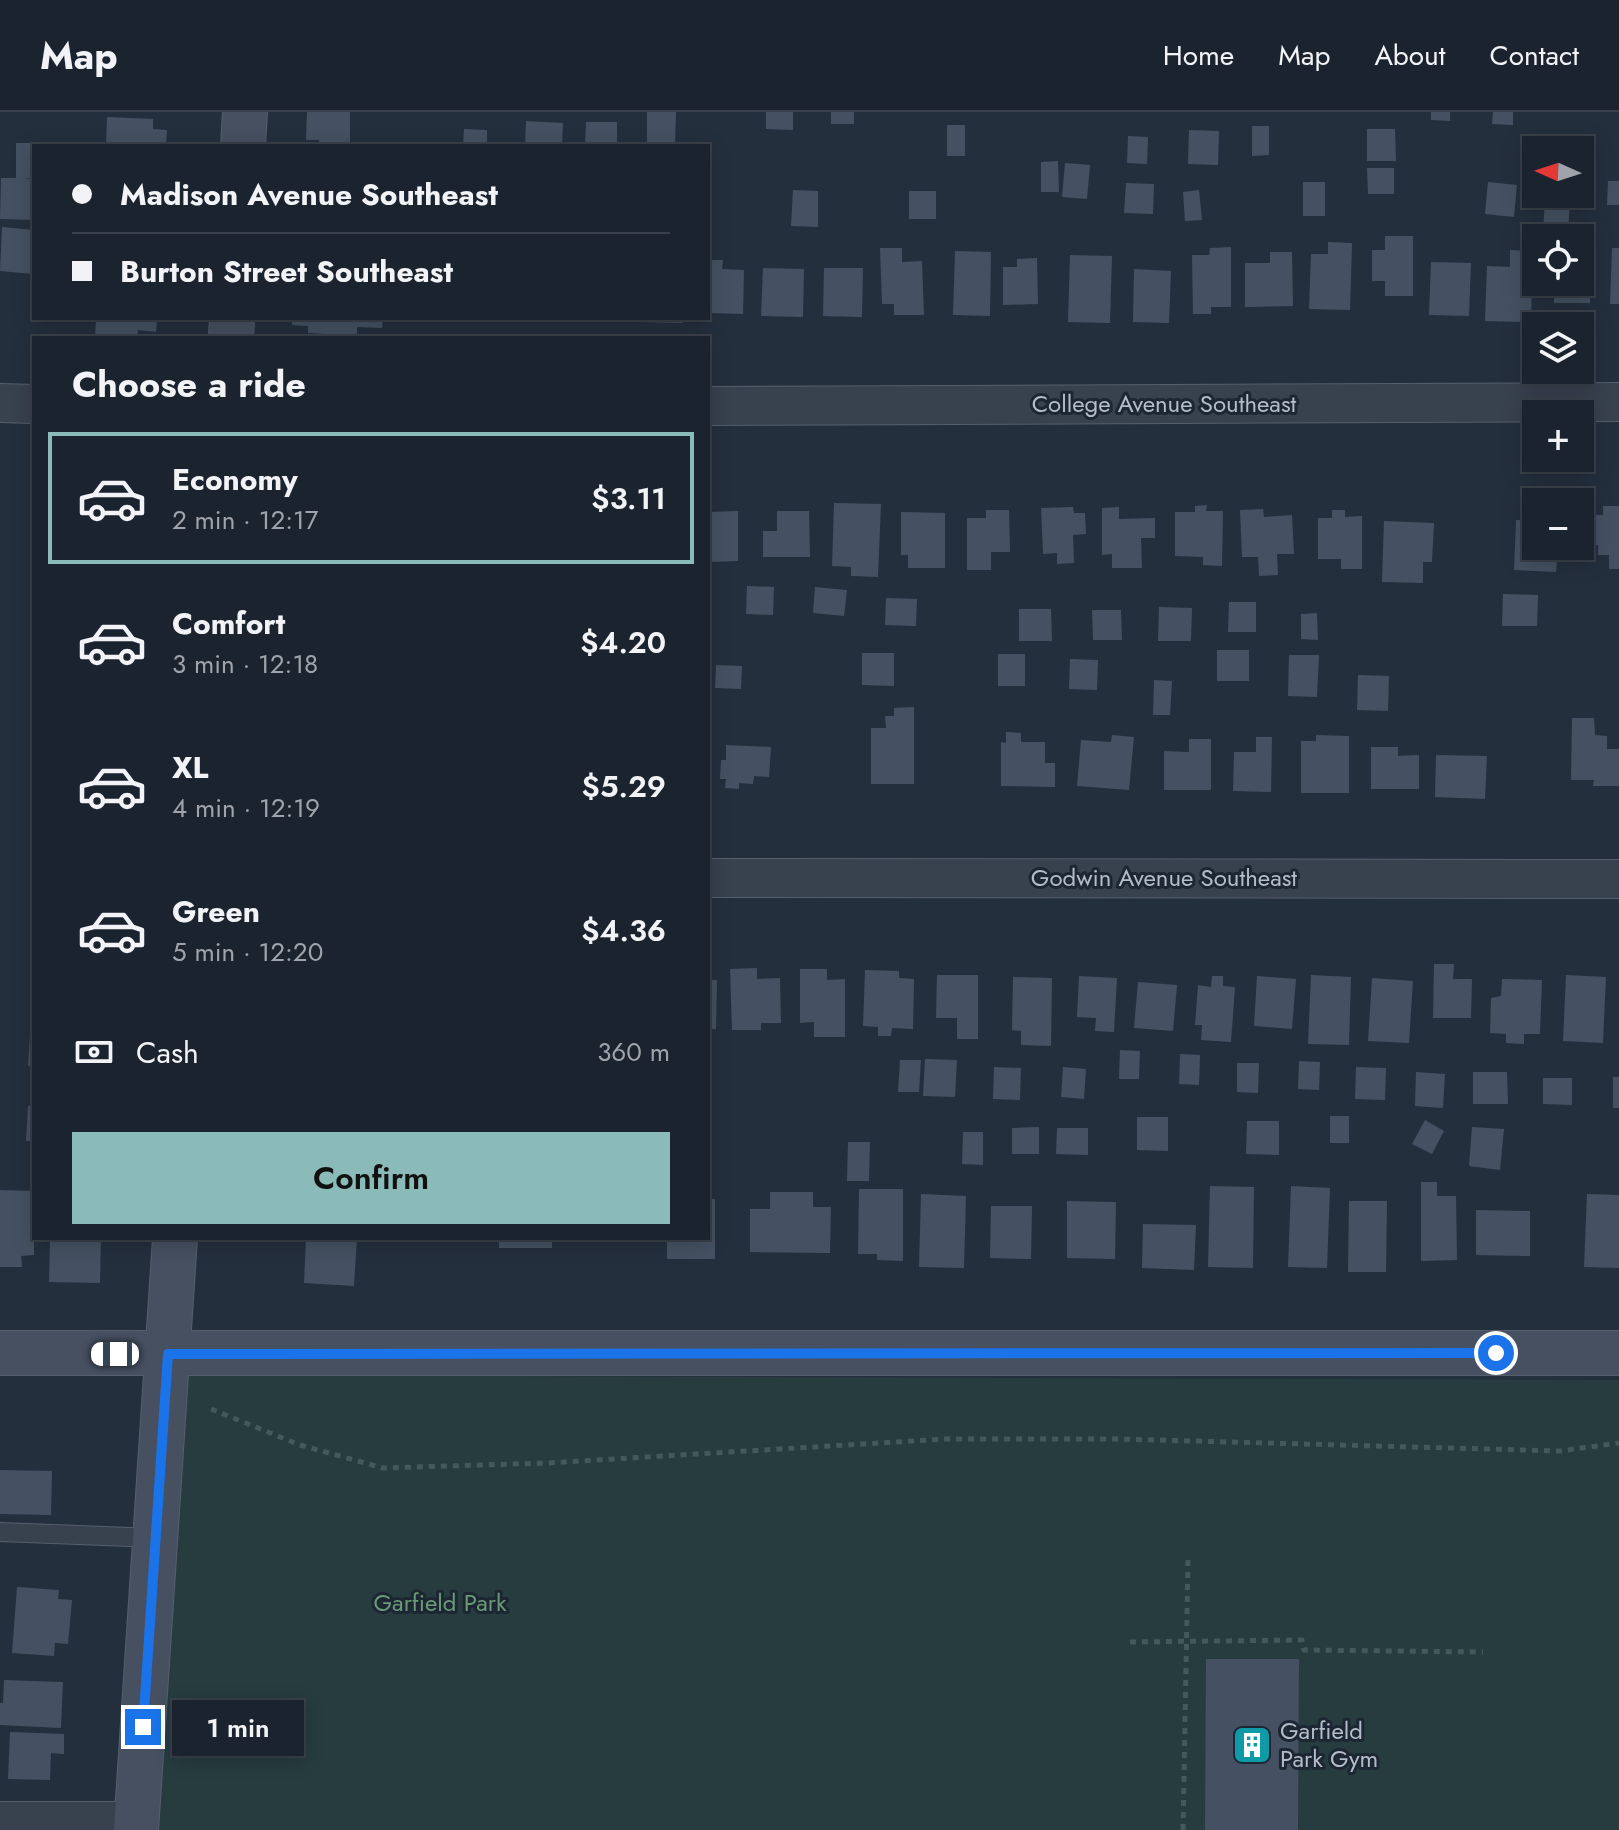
<!DOCTYPE html>
<meta charset="utf-8">
<style>
:root{--surface:#1b232e;--page:#242b36;--text:#f1f3f6;--muted:#a0a4aa;--line:#39404a;--accent:#8bbbb9}
body{margin:0;font-family:Jost,sans-serif;background:var(--page);color:var(--text);height:100vh;display:flex;flex-direction:column;font-size:30px;white-space:nowrap}
*{box-sizing:border-box;margin:0}
p{font-size:26px;color:var(--muted)}
.icon{flex:none;width:44px;height:44px;fill:none;stroke:currentColor;stroke-width:2;stroke-linecap:round;stroke-linejoin:round}
.map{position:relative;flex:1;overflow:hidden}
.drawer{position:absolute;left:32px;top:224px;width:678px;height:904px;display:flex;flex-direction:column;background:var(--surface);border-radius:0px;box-shadow:0 4px 20px #0003,0 0 0 2px var(--line)}
.drawer>*{flex:none}
.hud{position:absolute;left:32px;top:32px;width:678px;height:176px;border-radius:0px;box-shadow:0 4px 20px #0003,0 0 0 2px var(--line);display:grid;align-content:center;height:176px;padding:0 40px;background:var(--surface)}
.needle{width:52px;rotate:273deg}
.controls{position:absolute;left:1522px;top:24px;display:grid;gap:16px}
.controls a{display:grid;place-items:center;width:72px;height:72px;border-radius:0px;background:var(--surface);box-shadow:0 4px 20px #0003,0 0 0 2px var(--line);font-size:40px}
.end{position:absolute;width:36px;height:36px;margin:-18px;border:10px solid #1a73e8;background:#fff;box-shadow:0 0 0 4px #fff}
.from{border-radius:50%}
.bubble{position:absolute;height:56px;border-radius:0px;background:var(--surface);box-shadow:0 4px 20px #0003,0 0 0 2px var(--line);font-size:26px;font-weight:600;line-height:56px;text-align:center}
.car{position:absolute;width:24px;height:48px;margin:-24px -12px;border-radius:10px;box-shadow:0 0 6px 2px #0007;background:linear-gradient(#fff 24%,#345 0 40%,#fff 0 76%,#345 0 86%,#fff 0)}
.hud b{display:flex;align-items:center;gap:28px;height:76px;font-size:30px}
.hud b+b{border-top:2px solid var(--line)}
.hud i{width:20px;height:20px;background:var(--text)}
ul{padding:0;list-style:none}
li{display:flex;align-items:center;gap:24px;height:132px;margin:0 16px 12px;padding:0 24px;border:4px solid transparent;border-radius:0px}
li div{flex:1}
li b{display:block;font-size:30px}
li em{font-style:normal;font-weight:600}
li.current{border-color:var(--accent)}
li>.icon{width:72px;height:72px;stroke-width:1.5}
h2{padding:0 40px;font-size:36px;line-height:96px}
.pay{display:flex;align-items:center;gap:20px;height:88px;padding:0 40px;font-size:30px}
.pay p{margin-inline-start:auto}
.cta{display:flex;gap:16px;margin-top:auto;padding:16px 40px}
.cta a{flex:1;height:92px;border-radius:0px;background:var(--accent);color:#111;font-size:32px;font-weight:600;line-height:92px;text-align:center}
header{display:flex;align-items:center;gap:48px;box-sizing:border-box;height:112px;padding:0 40px;background:var(--surface);border-bottom:2px solid var(--line)}
header strong{font-size:38px}
nav{display:flex;gap:44px;margin-inline-start:auto;font-size:28px}
.map>svg:first-child{display:block}
.green{fill:#263c3f}
.building{fill:#455162}
.lines{fill:none;stroke-linecap:round;stroke-linejoin:round}
.lane-casing{stroke:#565f6c;stroke-width:20}
.street-casing{stroke:#565f6c;stroke-width:40}
.secondary-casing{stroke:#565f6c;stroke-width:46}
.path{stroke:#44595c;stroke-width:5;stroke-dasharray:6 6;stroke-linecap:butt}
.lane{stroke:#38414e;stroke-width:18}
.street{stroke:#38414e;stroke-width:38}
.secondary{stroke:#465061;stroke-width:44}
.route{stroke:#1a73e8;stroke-width:10}
.labels{text-anchor:middle;stroke-width:6;stroke-linejoin:round;paint-order:stroke}
.street-label{font-size:24px;fill:#b4bcc9;stroke:#1d2633}
.park-label{font-size:24px;fill:#6b9a76;stroke:#1d2633}
.poi-label{font-size:24px;fill:#b4bcc9;stroke:#1d2633;text-anchor:start}
</style>
<header>
<strong>Map</strong>
<nav><a>Home</a><a>Map</a><a>About</a><a>Contact</a></nav>
</header>
<div class="map">
<svg width="1619" height="1718" viewBox="0 0 1619 1718">
<rect width="100%" height="100%" fill="#242f3e"/>
<path class="green" d="M 189,1263 L 1619,1268 L 1619,1718 L 156,1718 Z"/>
<path class="building" d="M 307,0 L 350,0 L 350,34 L 319,34 L 319,28 L 306,28 Z
M 647,0 L 676,0 L 675,34 L 647,34 Z
M 766,0 L 793,0 L 793,18 L 766,17 Z
M 831,0 L 854,0 L 854,12 L 831,12 Z
M 1431,0 L 1450,0 L 1450,9 L 1431,8 Z
M 1493,0 L 1513,0 L 1513,13 L 1492,12 Z
M 107,5 L 153,7 L 153,17 L 167,18 L 166,34 L 106,34 Z
M 526,9 L 563,11 L 562,34 L 525,34 Z
M 586,10 L 617,10 L 617,34 L 585,34 Z
M 947,13 L 965,13 L 965,44 L 947,44 Z
M 1252,14 L 1269,14 L 1269,43 L 1252,44 Z
M 464,17 L 487,18 L 487,34 L 463,34 Z
M 1367,17 L 1395,17 L 1396,49 L 1367,49 Z
M 1189,18 L 1219,19 L 1218,53 L 1188,52 Z
M 1128,24 L 1148,25 L 1147,52 L 1127,51 Z
M 16,31 L 34,31 L 34,66 L 22,66 L 34,67 L 34,108 L 0,107 L 1,66 L 16,66 Z
M 1058,49 L 1059,80 L 1041,80 L 1041,50 Z
M 1065,51 L 1090,53 L 1087,87 L 1062,85 Z
M 1367,56 L 1394,56 L 1394,82 L 1368,82 Z
M 1608,69 L 1619,69 L 1619,93 L 1607,93 Z
M 1303,70 L 1325,70 L 1325,104 L 1303,104 Z
M 1488,70 L 1517,73 L 1514,105 L 1485,102 Z
M 1126,71 L 1154,72 L 1153,102 L 1124,101 Z
M 793,78 L 818,79 L 818,115 L 791,114 Z
M 1199,78 L 1202,108 L 1185,109 L 1183,80 Z
M 909,79 L 936,79 L 936,107 L 909,107 Z
M 1545,85 L 1570,86 L 1568,122 L 1543,121 Z
M 2,115 L 34,118 L 33,162 L 0,159 Z
M 1385,124 L 1413,124 L 1413,184 L 1385,184 L 1385,169 L 1372,169 L 1372,138 L 1385,138 Z
M 1328,130 L 1352,131 L 1350,198 L 1309,197 L 1311,142 L 1328,142 Z
M 1231,135 L 1231,195 L 1211,195 L 1211,202 L 1193,202 L 1192,143 L 1209,143 L 1210,136 Z
M 880,136 L 902,136 L 902,150 L 922,149 L 924,203 L 894,203 L 894,192 L 882,192 Z
M 1612,136 L 1619,136 L 1619,192 L 1610,192 Z
M 1510,138 L 1533,139 L 1531,210 L 1485,209 L 1487,154 L 1510,155 Z
M 955,139 L 991,140 L 990,204 L 953,203 Z
M 1270,140 L 1292,140 L 1293,194 L 1245,195 L 1245,151 L 1270,151 Z
M 1580,141 L 1590,141 L 1590,191 L 1554,191 L 1554,170 L 1580,170 Z
M 1070,143 L 1112,144 L 1110,211 L 1068,210 Z
M 1037,146 L 1038,192 L 1003,193 L 1003,155 L 1017,155 L 1017,147 Z
M 708,148 L 723,148 L 722,157 L 744,158 L 743,202 L 708,201 Z
M 1431,150 L 1471,151 L 1469,204 L 1429,203 Z
M 763,156 L 804,157 L 803,205 L 761,204 Z
M 824,156 L 863,156 L 862,205 L 823,204 Z
M 1134,157 L 1171,159 L 1169,211 L 1133,210 Z
M 96,206 L 157,206 L 156,220 L 138,218 L 137,226 L 95,226 Z
M 292,206 L 383,206 L 382,216 L 357,215 L 357,224 L 308,221 L 308,214 L 292,213 Z
M 639,206 L 683,206 L 683,211 L 638,210 Z
M 834,391 L 881,392 L 878,465 L 851,464 L 851,455 L 832,454 Z
M 1207,393 L 1206,399 L 1223,399 L 1222,454 L 1203,453 L 1203,445 L 1175,444 L 1175,400 L 1195,400 L 1195,394 Z
M 1603,394 L 1619,394 L 1619,457 L 1609,457 L 1609,443 L 1598,443 L 1598,433 L 1594,433 L 1594,403 L 1603,403 Z
M 1073,395 L 1074,401 L 1085,401 L 1086,422 L 1073,423 L 1074,451 L 1057,452 L 1057,441 L 1043,442 L 1041,396 Z
M 1119,395 L 1119,407 L 1155,406 L 1155,426 L 1141,426 L 1142,456 L 1112,456 L 1112,442 L 1102,443 L 1102,396 Z
M 1263,397 L 1264,405 L 1292,403 L 1294,442 L 1277,442 L 1278,463 L 1259,464 L 1258,445 L 1242,445 L 1240,398 Z
M 986,398 L 1009,398 L 1010,440 L 991,440 L 991,458 L 967,458 L 967,406 L 986,406 Z
M 1332,398 L 1345,398 L 1345,405 L 1362,404 L 1362,457 L 1341,457 L 1341,447 L 1318,447 L 1318,406 L 1332,406 Z
M 738,399 L 738,449 L 708,450 L 708,400 Z
M 777,399 L 809,399 L 810,445 L 763,445 L 763,419 L 777,419 Z
M 901,400 L 945,401 L 945,456 L 908,456 L 908,443 L 901,443 Z
M 1516,408 L 1536,409 L 1536,434 L 1570,434 L 1570,439 L 1558,439 L 1556,460 L 1514,458 Z
M 1384,409 L 1434,411 L 1432,450 L 1423,450 L 1423,471 L 1382,470 Z
M 747,474 L 774,475 L 773,503 L 746,502 Z
M 815,475 L 847,478 L 844,504 L 813,501 Z
M 1503,482 L 1538,483 L 1537,514 L 1502,514 Z
M 886,486 L 917,487 L 916,514 L 885,513 Z
M 1229,490 L 1256,490 L 1256,520 L 1228,520 Z
M 1159,495 L 1192,496 L 1191,529 L 1158,529 Z
M 1019,497 L 1051,497 L 1052,529 L 1019,529 Z
M 1092,498 L 1121,498 L 1122,528 L 1093,528 Z
M 1317,501 L 1318,528 L 1301,527 L 1301,502 Z
M 1217,538 L 1249,538 L 1249,569 L 1217,569 Z
M 862,541 L 894,541 L 894,574 L 862,573 Z
M 998,542 L 1025,542 L 1025,574 L 998,574 Z
M 1289,543 L 1319,543 L 1317,585 L 1288,584 Z
M 1070,547 L 1098,548 L 1097,578 L 1069,577 Z
M 716,553 L 742,554 L 741,577 L 715,576 Z
M 1358,563 L 1389,564 L 1388,599 L 1357,598 Z
M 1154,568 L 1172,569 L 1170,603 L 1153,603 Z
M 914,595 L 914,672 L 871,672 L 871,616 L 886,616 L 885,604 L 894,604 L 894,596 Z
M 1572,606 L 1594,606 L 1595,623 L 1607,624 L 1607,637 L 1619,637 L 1619,674 L 1593,674 L 1594,668 L 1571,668 Z
M 1006,620 L 1021,621 L 1021,630 L 1045,630 L 1045,651 L 1055,651 L 1055,675 L 1001,674 L 1001,630 L 1006,631 Z
M 1112,623 L 1134,625 L 1129,678 L 1077,674 L 1081,628 L 1111,630 Z
M 1316,623 L 1349,624 L 1349,681 L 1301,681 L 1301,629 L 1316,629 Z
M 1256,625 L 1272,625 L 1271,680 L 1233,679 L 1234,640 L 1256,640 Z
M 1189,627 L 1211,627 L 1211,678 L 1164,678 L 1164,639 L 1189,640 Z
M 726,633 L 771,635 L 769,665 L 754,664 L 753,672 L 739,671 L 739,677 L 725,676 L 726,667 L 720,667 L 721,648 L 726,648 Z
M 1371,635 L 1398,635 L 1398,644 L 1419,643 L 1419,677 L 1371,677 Z
M 1436,643 L 1487,644 L 1485,687 L 1435,685 Z
M 1434,852 L 1454,852 L 1453,867 L 1472,867 L 1471,906 L 1433,906 Z
M 757,856 L 757,867 L 780,866 L 781,911 L 761,911 L 761,918 L 732,918 L 730,857 Z
M 800,857 L 827,857 L 827,868 L 845,867 L 845,925 L 814,925 L 814,910 L 800,911 Z
M 865,858 L 899,859 L 899,866 L 914,867 L 913,917 L 892,916 L 891,924 L 878,924 L 878,915 L 863,914 Z
M 937,863 L 978,863 L 978,927 L 957,927 L 957,906 L 936,906 Z
M 1311,863 L 1351,865 L 1349,933 L 1308,932 Z
M 1566,863 L 1606,865 L 1603,931 L 1563,929 Z
M 1079,864 L 1117,866 L 1114,920 L 1095,919 L 1096,906 L 1077,905 Z
M 1212,864 L 1223,864 L 1223,874 L 1235,875 L 1231,930 L 1201,928 L 1202,913 L 1195,913 L 1198,873 L 1211,875 Z
M 1257,864 L 1296,867 L 1292,917 L 1254,914 Z
M 1013,865 L 1052,866 L 1051,934 L 1021,933 L 1021,919 L 1012,918 Z
M 1372,866 L 1413,869 L 1409,931 L 1368,929 Z
M 1502,867 L 1542,868 L 1540,922 L 1524,922 L 1524,932 L 1506,931 L 1506,922 L 1490,921 L 1491,886 L 1501,884 Z
M 708,868 L 717,868 L 716,917 L 708,917 Z
M 1138,870 L 1177,873 L 1173,919 L 1134,916 Z
M 31,907 L 34,907 L 34,955 L 28,954 Z
M 1120,938 L 1140,939 L 1139,967 L 1119,967 Z
M 1180,942 L 1200,943 L 1199,973 L 1179,972 Z
M 925,947 L 957,948 L 955,985 L 923,984 Z
M 900,948 L 921,948 L 919,980 L 898,980 Z
M 1299,949 L 1320,950 L 1319,978 L 1298,977 Z
M 1237,951 L 1259,951 L 1258,981 L 1237,980 Z
M 994,955 L 1021,956 L 1020,988 L 993,987 Z
M 1063,955 L 1086,957 L 1084,987 L 1061,985 Z
M 1356,955 L 1386,956 L 1385,988 L 1355,987 Z
M 1416,960 L 1445,962 L 1443,996 L 1415,994 Z
M 1473,960 L 1507,960 L 1508,992 L 1473,992 Z
M 1613,965 L 1619,965 L 1619,996 L 1613,996 Z
M 1543,966 L 1572,966 L 1572,993 L 1543,992 Z
M 28,994 L 34,994 L 34,1029 L 26,1029 Z
M 1330,1004 L 1349,1004 L 1349,1031 L 1330,1031 Z
M 1137,1005 L 1168,1005 L 1168,1039 L 1137,1038 Z
M 1425,1008 L 1444,1019 L 1432,1042 L 1412,1032 Z
M 1247,1009 L 1279,1009 L 1279,1043 L 1246,1042 Z
M 1039,1015 L 1039,1042 L 1012,1042 L 1012,1016 Z
M 1472,1015 L 1504,1017 L 1500,1058 L 1469,1054 Z
M 1057,1016 L 1088,1016 L 1088,1043 L 1056,1042 Z
M 963,1020 L 983,1020 L 983,1053 L 962,1052 Z
M 848,1030 L 870,1030 L 869,1069 L 847,1069 Z
M 1421,1070 L 1437,1070 L 1437,1084 L 1456,1084 L 1457,1148 L 1421,1149 Z
M 1210,1074 L 1254,1075 L 1253,1156 L 1208,1155 Z
M 1291,1074 L 1330,1076 L 1327,1156 L 1288,1155 Z
M 859,1077 L 903,1077 L 903,1149 L 877,1148 L 877,1142 L 858,1142 Z
M 0,1078 L 34,1079 L 34,1143 L 21,1144 L 22,1155 L 0,1155 Z
M 770,1080 L 813,1080 L 813,1095 L 831,1095 L 830,1141 L 750,1140 L 750,1097 L 770,1097 Z
M 921,1082 L 966,1084 L 964,1156 L 919,1155 Z
M 1587,1082 L 1619,1083 L 1619,1156 L 1584,1155 Z
M 708,1087 L 715,1087 L 715,1147 L 667,1147 L 667,1126 L 708,1126 Z
M 1067,1089 L 1116,1090 L 1115,1147 L 1067,1146 Z
M 1349,1089 L 1387,1089 L 1386,1160 L 1348,1160 Z
M 991,1094 L 1032,1094 L 1031,1147 L 990,1146 Z
M 1476,1098 L 1530,1099 L 1530,1144 L 1476,1143 Z
M 1143,1112 L 1196,1113 L 1194,1158 L 1142,1156 Z
M 50,1126 L 101,1126 L 100,1171 L 49,1170 Z
M 306,1126 L 357,1126 L 354,1174 L 304,1171 Z
M 499,1126 L 552,1126 L 552,1136 L 499,1136 Z
M 0,1358 L 52,1359 L 51,1403 L 0,1402 Z
M 17,1475 L 59,1478 L 58,1487 L 72,1488 L 68,1532 L 55,1531 L 54,1544 L 12,1541 Z
M 1206,1547 L 1299,1547 L 1298,1718 L 1205,1718 Z
M 4,1568 L 63,1570 L 61,1616 L 0,1613 L 0,1591 L 3,1591 Z
M 10,1620 L 64,1622 L 64,1642 L 51,1641 L 50,1668 L 8,1667 Z"/>
<g class="lines">
<g class="lane-casing">
<path id="lane" d="M 0,1420 L 156,1426"/>
</g>
<g class="street-casing">
<path id="street" d="M 0,291 L 34,292
M 708,294 L 1619,290
M 708,766 L 1619,767
M 0,1709 L 137,1709"/>
</g>
<g class="secondary-casing">
<path id="secondary" d="M 243,34 L 245,0
M 231,226 L 232,206
M 0,1241 L 1619,1241
M 136,1718 L 175,1126"/>
</g>
<path class="path" d="M 211,1297 L 300,1333 L 383,1356 L 547,1351 L 946,1327 L 1119,1327 L 1560,1339 L 1619,1331
M 1130,1530 L 1302,1528 L 1304,1538 L 1483,1540
M 1183,1718 L 1188,1447"/>
<use href="#lane" class="lane"/>
<use href="#street" class="street"/>
<use href="#secondary" class="secondary"/>
</g>
<g class="lines">
<path class="route" d="M 143,1615 L 168,1242 L 1496,1241"/>
</g>
<defs>
<g id="building-square" transform="scale(2)"><rect x="-9" y="-9" width="18" height="18" rx="4" fill="#0f9aa8" stroke="#1d2633"/><path d="M-4-6H4V6H1V3H-1V6H-4ZM-2.5-4.3h1.7v1.8h-1.7ZM.8-4.3h1.7v1.8H.8ZM-2.5-1h1.7V.8h-1.7ZM.8-1h1.7V.8H.8Z" fill="#fff"/></g>
</defs>
<g fill-rule="evenodd">
<use href="#building-square" x="1252" y="1633"/>
</g>
<g class="labels">
<g class="street-label">
<text x="1164" y="300">College Avenue Southeast</text>
<text x="1164" y="774">Godwin Avenue Southeast</text>
</g>
<g class="park-label">
<text x="440" y="1499">Garfield Park</text>
</g>
<g class="poi-label">
<text x="1280" y="1627">Garfield<tspan x="1280" dy="28">Park Gym</tspan></text>
</g>
</g>
</svg>
<div class="controls">
<a><svg class="needle" viewBox="-14 -14 28 28"><path d="M0-13l5 13h-10z" fill="#e53935"/><path d="M0 13l5-13h-10z" fill="#a0a4aa"/></svg></a>
<a><svg class="icon" aria-label="locate" viewBox="0 0 24 24"><circle cx="12" cy="12" r="6"/><path d="M12 2v4M12 18v4M2 12h4M18 12h4"/></svg></a>
<a><svg class="icon" aria-label="layers" viewBox="0 0 24 24"><path d="M12 4l9 5-9 5-9-5zM3 14l9 5 9-5"/></svg></a>
<a>+</a>
<a>−</a>
</div>
<i class="end from" style="left:1496px;top:1241px"></i>
<i class="end" style="left:143px;top:1615px"></i>
<div class="bubble" style="left:172px;top:1588px;width:132px">1 min</div>
<i class="car" style="left:115px;top:1242px;rotate:270deg"></i>
<div class="hud">
<b><i class="from"></i>Madison Avenue Southeast</b>
<b><i></i>Burton Street Southeast</b>
</div>
<section class="drawer">
<h2>Choose a ride</h2>
<ul>
<li class="current"><svg class="icon" aria-label="car" viewBox="0 0 24 24"><path d="M5 17H2v-5l4-1 3-4h7l3 4 3 1v5h-3M9 17h6M6 11h13"/><circle cx="7" cy="17" r="2"/><circle cx="17" cy="17" r="2"/></svg><div><b>Economy</b><p>2 min · 12:17</p></div><em>$3.11</em></li>
<li><svg class="icon" aria-label="car" viewBox="0 0 24 24"><path d="M5 17H2v-5l4-1 3-4h7l3 4 3 1v5h-3M9 17h6M6 11h13"/><circle cx="7" cy="17" r="2"/><circle cx="17" cy="17" r="2"/></svg><div><b>Comfort</b><p>3 min · 12:18</p></div><em>$4.20</em></li>
<li><svg class="icon" aria-label="car" viewBox="0 0 24 24"><path d="M5 17H2v-5l4-1 3-4h7l3 4 3 1v5h-3M9 17h6M6 11h13"/><circle cx="7" cy="17" r="2"/><circle cx="17" cy="17" r="2"/></svg><div><b>XL</b><p>4 min · 12:19</p></div><em>$5.29</em></li>
<li><svg class="icon" aria-label="car" viewBox="0 0 24 24"><path d="M5 17H2v-5l4-1 3-4h7l3 4 3 1v5h-3M9 17h6M6 11h13"/><circle cx="7" cy="17" r="2"/><circle cx="17" cy="17" r="2"/></svg><div><b>Green</b><p>5 min · 12:20</p></div><em>$4.36</em></li>
</ul>
<div class="pay"><svg class="icon" aria-label="cash" viewBox="0 0 24 24"><path d="M3 7h18v10H3z"/><circle cx="12" cy="12" r="2"/></svg>Cash<p>360 m</p></div>
<div class="cta"><a>Confirm</a></div>
</section>
</div>
